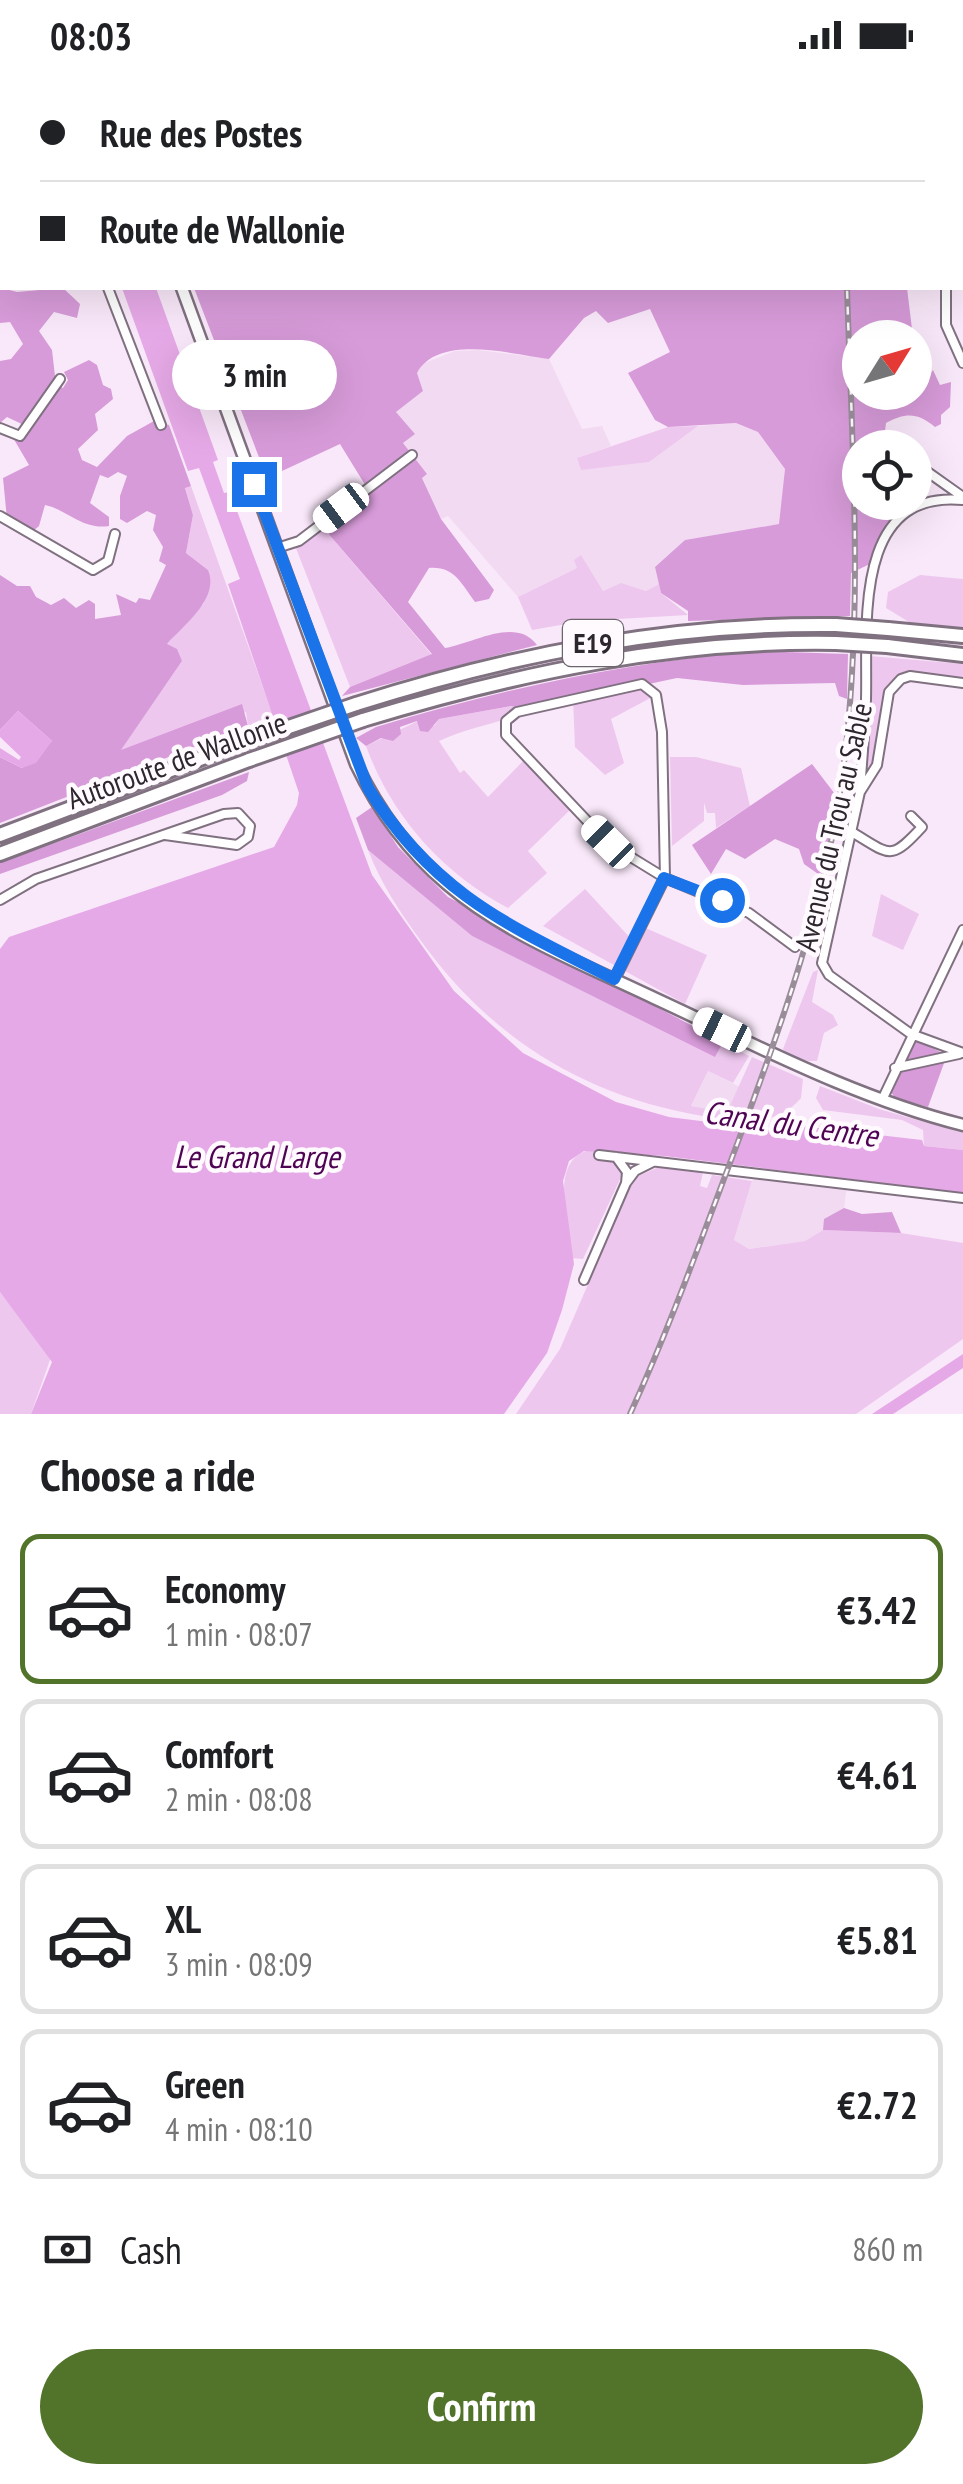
<!DOCTYPE html>
<meta charset="utf-8">
<style>
:root{--surface:#fff;--page:#f6f6f6;--text:#202124;--muted:#757577;--line:#e0e0e0;--accent:#52732a}
body{margin:0;font-family:"PT Sans Narrow",sans-serif;background:var(--page);color:var(--text);height:100vh;display:flex;flex-direction:column;font-size:38px;white-space:nowrap}
*{box-sizing:border-box;margin:0}
p{font-size:32px;color:var(--muted)}
.icon{flex:none;width:55px;height:55px;fill:none;stroke:currentColor;stroke-width:2;stroke-linecap:round;stroke-linejoin:round}
.map{position:relative;height:1344px;overflow:hidden}
.panel{display:flex;flex-direction:column;background:var(--surface);flex:1}
.panel>*{flex:none}
.guide{position:absolute;left:0px;top:0px;width:965px;height:220px;box-shadow:0 10px 40px #0002;display:grid;align-content:center;height:220px;padding:0 40px;background:var(--surface)}
.needle{width:65px;rotate:53deg}
.controls{position:absolute;left:842px;top:250px;display:grid;gap:20px}
.controls a{display:grid;place-items:center;width:90px;height:90px;border-radius:50%;background:var(--surface);box-shadow:0 10px 40px #0002;font-size:50px}
.end{position:absolute;width:45px;height:45px;margin:-22px;border:12px solid #1a73e8;background:#fff;box-shadow:0 0 0 5px #fff}
.from{border-radius:50%}
.bubble{position:absolute;height:70px;border-radius:35px;background:var(--surface);box-shadow:0 10px 40px #0002;font-size:32px;font-weight:600;line-height:70px;text-align:center}
.car{position:absolute;width:30px;height:60px;margin:-30px -15px;border-radius:12px;box-shadow:0 0 8px 2px #0007;background:linear-gradient(#fff 24%,#345 0 40%,#fff 0 76%,#345 0 86%,#fff 0)}
.guide b{display:flex;align-items:center;gap:35px;height:95px;font-size:38px}
.guide b+b{border-top:2px solid var(--line)}
.guide i{width:25px;height:25px;background:var(--text)}
ul{padding:0;list-style:none}
li{display:flex;align-items:center;gap:30px;height:150px;margin:0 20px 15px;padding:0 20px;border:5px solid var(--line);border-radius:20px}
li div{flex:1}
li b{display:block;font-size:38px}
li em{font-style:normal;font-weight:600}
li.active{border-color:var(--accent)}
li>.icon{width:90px;height:90px;stroke-width:1.5}
h2{padding:0 40px;font-size:45px;line-height:120px}
.pay{display:flex;align-items:center;gap:25px;height:110px;padding:0 40px;font-size:38px}
.pay p{margin-inline-start:auto}
.cta{display:flex;gap:20px;margin-top:auto;padding:20px 40px}
.cta a{flex:1;height:115px;border-radius:60px;background:var(--accent);color:#fff;font-size:40px;font-weight:600;line-height:115px;text-align:center}
.status{display:flex;justify-content:space-between;align-items:center;height:70px;padding:0 50px;background:var(--surface);direction:ltr}
.status svg{height:28px;fill:currentColor}
.map>svg:first-child{display:block}
.built{fill:#f2dbf2}
.green{fill:#eec7ef}
.forest{fill:#d79bd9}
.water{fill:#e6a9e7}
.lines{fill:none;stroke-linecap:round;stroke-linejoin:round}
.minor-casing{stroke:#807180;stroke-width:12}
.secondary-casing{stroke:#807180;stroke-width:15}
.motorway-casing{stroke:#807180;stroke-width:18}
.minor{stroke:#fff;stroke-width:8}
.secondary{stroke:#fff;stroke-width:10}
.motorway{stroke:#fff;stroke-width:12}
.rail-casing{stroke:#998d99;stroke-width:6}
.rail{stroke:#fefafe;stroke-width:2.5;stroke-dasharray:8;stroke-linecap:butt}
.motorway-bridge-casing{stroke:#807180;stroke-width:18;stroke-linecap:butt}
.motorway-bridge{stroke:#fff;stroke-width:12}
.route{stroke:#1a73e8;stroke-width:12}
.labels{text-anchor:middle;stroke-width:9;stroke-linejoin:round;paint-order:stroke}
.shield{fill:#fefafe;stroke:#6c666c;stroke-width:2.5}
.shield-label{font-size:28px;font-weight:bold;fill:#2d262d}
.street-label{font-size:30px;fill:#2d262d;stroke:#fefafe}
.water-label{font-size:32px;font-style:italic;fill:#4f0353;stroke:#fefafe}
</style>
<div class="status"><b>08:03</b><svg viewBox="0 0 49 12"><path d="M0 12V9h3v3zM5 12V6h3v6zM10 12V3h3v9zM15 12V0h3v12zM26 1h20v11H26zM47 4h2v5h-2z"/></svg></div>
<div class="map">
<svg width="963" height="1344" viewBox="0 0 963 1344">
<rect width="100%" height="100%" fill="#f9e8f9"/>
<path class="built" d="M 478,280 L 549,289 L 582,359 L 602,356 L 611,376 L 577,388 L 676,368 L 698,356 L 736,353 L 758,362 L 785,399 L 780,454 L 685,470 L 655,497 L 659,514 L 646,521 L 621,514 L 603,521 L 577,498 L 518,527 L 448,446 L 441,449 L 422,407 L 426,404 L 403,373 L 415,364 L 396,342 L 423,321 L 417,303 L 422,294 L 455,281 Z
M 708,1001 L 740,1017 L 727,1042 L 691,1036 Z
M 758,1107 L 847,1115 L 844,1138 L 825,1149 L 823,1160 L 805,1171 L 749,1179 L 734,1170 L 752,1111 Z"/>
<path class="green" d="M 698,356 L 649,392 L 581,400 L 577,388 L 668,357 Z
M 191,416 L 274,648 L 248,656 L 246,642 L 120,681 L 182,591 L 166,575 L 204,533 L 208,500 L 186,483 L 193,445 L 185,417 Z
M 320,454 L 432,585 L 350,617 L 294,473 Z
M 581,485 L 603,521 L 621,513 L 646,521 L 659,514 L 661,523 L 688,545 L 583,551 L 532,560 L 518,527 L 577,498 L 574,490 Z
M 920,505 L 963,509 L 963,560 L 909,552 L 886,538 L 888,522 Z
M 870,586 L 963,594 L 963,613 L 920,607 L 894,614 L 881,681 L 860,722 Z
M 642,614 L 656,625 L 611,649 L 624,693 L 605,705 L 575,677 L 573,629 Z
M 511,636 L 526,640 C 500,654 468,657 439,671 L 460,703 L 464,700 L 488,727 L 525,689 L 573,737 L 528,781 L 547,803 L 508,838 C 442,803 391,745 366,676 L 418,651 L 434,656 L 439,649 Z
M 670,687 L 696,687 L 741,698 L 750,736 L 716,758 L 715,743 L 707,743 L 704,733 L 704,751 L 672,776 Z
M 368,780 L 472,866 L 715,986 L 723,972 L 749,986 L 733,1013 L 708,1001 L 691,1036 L 727,1042 L 752,987 L 803,1009 L 801,1028 C 776,1058 737,1052 703,1046 C 584,1026 492,969 421,871 C 400,842 381,814 368,780 Z
M 585,819 L 633,871 L 641,856 L 707,885 L 685,934 L 543,856 Z
M 881,824 L 919,844 L 903,880 L 872,866 Z
M 818,900 L 812,932 L 833,945 L 838,955 L 824,963 L 817,991 C 804,991 789,991 783,979 L 813,902 Z
M 820,1016 L 879,1039 L 963,1063 L 963,1080 L 924,1076 L 923,1060 L 902,1050 L 823,1040 L 816,1028 Z
M 594,1079 L 595,1086 L 615,1086 L 622,1105 L 583,1189 L 571,1188 C 571,1153 545,1087 594,1079 Z
M 663,1095 L 703,1102 L 700,1116 L 707,1118 L 712,1105 L 752,1111 L 734,1170 L 749,1179 L 805,1171 L 823,1160 L 901,1163 L 963,1173 L 963,1269 L 856,1344 L 516,1344 L 560,1279 L 634,1108 Z
M 0,1222 L 51,1287 L 31,1344 L 0,1344 Z"/>
<path class="forest" d="M 330,0 L 963,0 L 963,60 L 962,2 Z
M 0,203 L 2,218 L 17,222 L 63,218 L 80,234 L 77,248 L 54,242 L 39,261 L 52,280 L 56,315 L 63,318 L 68,310 L 64,302 L 89,290 L 97,295 L 103,315 L 111,319 L 113,329 L 95,344 L 98,360 L 78,379 L 82,390 L 97,397 L 127,366 L 154,351 L 169,355 L 191,416 L 185,418 L 193,445 L 186,483 L 208,500 C 220,528 184,555 167,574 L 177,579 L 182,591 L 121,680 L 242,634 L 248,656 L 0,753 L 0,687 L 22,698 L 52,671 L 18,641 L 0,660 L 0,505 L 17,516 L 30,516 L 36,527 L 51,535 L 64,528 L 76,538 L 89,530 L 95,534 L 95,549 L 121,545 L 116,524 L 136,533 L 139,528 L 150,530 L 166,495 L 159,491 L 163,477 L 153,460 L 156,445 L 147,441 L 127,453 L 120,449 L 120,426 L 127,406 L 118,402 L 108,408 L 100,405 L 90,433 L 109,447 L 109,456 C 82,460 68,440 45,435 L 39,456 L 32,462 L 7,449 L 3,408 L 29,395 L 12,366 L 28,357 L 7,347 L 0,353 L 0,291 L 11,289 L 23,274 L 10,252 L 0,253 Z
M 194,218 L 907,218 L 913,267 L 860,268 L 860,322 L 915,322 L 915,311 L 919,319 L 933,300 L 940,315 L 951,312 L 950,337 L 941,345 L 941,354 L 935,357 C 918,343 906,342 886,353 L 883,377 L 860,378 L 860,432 L 913,433 L 913,437 L 872,493 L 851,503 L 850,546 L 688,551 L 688,541 L 661,523 L 655,497 L 685,470 L 779,454 L 785,399 L 758,362 L 736,353 L 668,357 L 655,350 L 628,303 L 670,282 L 650,239 L 608,253 L 596,241 L 584,248 L 549,289 C 514,285 439,263 417,303 L 423,321 L 396,342 L 415,364 L 403,373 L 427,404 L 422,408 L 441,449 L 494,520 L 489,529 L 475,532 C 461,513 454,496 429,498 L 408,532 L 445,578 C 472,574 516,546 537,575 L 342,626 L 350,617 L 432,584 L 320,454 L 367,418 L 340,374 L 267,408 Z
M 754,581 L 848,584 L 847,629 L 839,626 L 835,613 L 743,615 L 677,608 L 526,640 L 511,636 L 439,649 L 428,662 L 420,661 L 417,651 L 400,657 L 401,664 L 393,671 L 381,668 L 366,676 L 356,668 L 376,657 C 501,619 623,593 754,581 Z
M 812,694 L 838,728 L 821,806 L 804,794 L 799,779 L 775,769 L 745,789 L 726,779 L 711,804 L 692,775 Z
M 249,702 L 247,711 L 222,725 L 0,804 L 0,793 Z
M 372,737 L 398,777 L 448,827 L 723,972 L 715,987 L 472,866 L 368,780 L 356,748 Z
M 913,969 L 947,985 L 928,1037 L 895,1028 L 889,1019 Z
M 844,1138 L 862,1144 L 892,1142 L 901,1163 L 823,1160 L 824,1149 Z"/>
<path class="water" d="M 122,218 L 156,218 L 218,390 L 213,392 L 224,423 L 230,422 L 372,805 L 454,921 L 523,983 L 616,1032 L 669,1047 L 781,1061 L 783,1054 L 922,1070 L 924,1076 L 963,1080 L 963,1123 L 664,1086 L 584,1081 L 569,1091 L 563,1111 L 574,1194 L 562,1240 L 547,1283 L 504,1344 L 31,1344 L 52,1292 L 0,1222 L 0,879 L 9,867 L 274,777 L 297,735 L 299,723 L 228,514 L 240,509 L 199,398 L 188,401 Z
M 18,641 L 52,671 L 36,693 L 22,698 L 0,687 L 0,678 L 19,690 L 21,687 L 0,667 L 0,660 Z
M 963,1284 L 963,1298 L 893,1344 L 872,1344 Z"/>
<g class="lines">
<g class="minor-casing">
<path id="minor" d="M 962,60 L 963,60
M 0,81 L 2,84
M 962,136 L 963,136
M 962,159 L 963,157
M 108,218 L 161,355
M 946,218 L 946,255 L 963,293
M 0,358 L 20,366 L 60,309
M 885,373 L 892,378
M 915,393 L 963,427
M 0,446 L 93,500 L 108,491 L 115,464
M 277,478 L 299,471 L 412,385
M 963,613 L 910,606 L 901,609 L 889,622 L 877,695 L 860,722 L 822,893 L 829,905 L 911,964 L 963,983
M 860,722 C 862,691 865,660 866,629 C 868,559 851,419 963,430
M 850,761 C 890,784 889,793 922,757 L 911,746
M 0,830 L 36,809 L 224,744 L 238,743 L 250,756 L 248,767 L 237,775 L 165,765
M 615,909 L 665,808 L 662,662 L 656,625 L 642,614 L 517,642 L 506,651 L 506,665 L 608,773 L 665,808 L 749,843 L 795,877
M 895,998 L 959,984
M 882,1030 L 963,860
M 599,1085 L 963,1128
M 616,1087 L 627,1102 L 626,1113
M 584,1210 L 626,1113 L 635,1101 L 653,1092"/>
</g>
<g class="secondary-casing">
<path id="secondary" d="M 103,0 L 104,2
M 182,218 L 356,694 C 378,740 408,781 447,814 C 505,864 585,895 654,928 C 756,975 853,1027 963,1055"/>
</g>
<g class="motorway-casing">
<path id="motorway" d="M 888,559 L 963,566
M 887,576 L 963,585
M 356,634 C 514,584 670,553 836,555
M 363,650 C 518,603 673,570 836,573
M 0,765 L 242,673
M 0,784 L 249,690"/>
</g>
<use href="#minor" class="minor"/>
<use href="#secondary" class="secondary"/>
<use href="#motorway" class="motorway"/>
<g class="rail-casing">
<path id="rail" d="M 831,0 L 832,2
M 630,1344 C 670,1257 702,1167 736,1077 C 782,954 826,832 843,701 C 864,542 852,377 847,218"/>
</g>
<use href="#rail" class="rail"/>
<g class="motorway-bridge-casing">
<path id="motorway-bridge" d="M 836,555 L 888,559
M 836,573 L 887,576
M 242,673 L 356,634
M 249,690 L 363,650"/>
</g>
<use href="#motorway-bridge" class="motorway-bridge"/>
</g>
<g class="lines">
<path class="route" d="M 254,414 L 368,718 C 434,824 508,855 614,909 L 664,808 L 722,830"/>
</g>
<g class="labels">
<rect class="shield" x="563" y="550" width="60" height="46" rx="8"/>
<g class="shield-label">
<text x="593" y="583">E19</text>
</g>
<g class="street-label">
<text transform="translate(177 691) rotate(-20)" y="10">Autoroute de Wallonie</text>
<text transform="translate(834 757) rotate(-77)" y="10">Avenue du Trou au Sable</text>
</g>
<g class="water-label">
<text transform="translate(791 1054) rotate(8)" y="11">Canal du Centre</text>
<text x="257" y="1098">Le Grand Large</text>
</g>
</g>
</svg>
<div class="controls">
<a><svg class="needle" viewBox="-14 -14 28 28"><path d="M0-13l5 13h-10z" fill="#e53935"/><path d="M0 13l5-13h-10z" fill="#757577"/></svg></a>
<a><svg class="icon" aria-label="locate" viewBox="0 0 24 24"><circle cx="12" cy="12" r="6"/><path d="M12 2v4M12 18v4M2 12h4M18 12h4"/></svg></a>
</div>
<i class="end from" style="left:722px;top:830px"></i>
<i class="end" style="left:254px;top:414px"></i>
<div class="bubble" style="left:172px;top:270px;width:165px">3 min</div>
<i class="car" style="left:341px;top:438px;rotate:233deg"></i>
<i class="car" style="left:608px;top:772px;rotate:315deg"></i>
<i class="car" style="left:722px;top:960px;rotate:296deg"></i>
<div class="guide">
<b><i class="from"></i>Rue des Postes</b>
<b><i></i>Route de Wallonie</b>
</div>
</div>
<section class="panel">
<h2>Choose a ride</h2>
<ul>
<li class="active"><svg class="icon" aria-label="car" viewBox="0 0 24 24"><path d="M5 17H2v-5l4-1 3-4h7l3 4 3 1v5h-3M9 17h6M6 11h13"/><circle cx="7" cy="17" r="2"/><circle cx="17" cy="17" r="2"/></svg><div><b>Economy</b><p>1 min · 08:07</p></div><em>€3.42</em></li>
<li><svg class="icon" aria-label="car" viewBox="0 0 24 24"><path d="M5 17H2v-5l4-1 3-4h7l3 4 3 1v5h-3M9 17h6M6 11h13"/><circle cx="7" cy="17" r="2"/><circle cx="17" cy="17" r="2"/></svg><div><b>Comfort</b><p>2 min · 08:08</p></div><em>€4.61</em></li>
<li><svg class="icon" aria-label="car" viewBox="0 0 24 24"><path d="M5 17H2v-5l4-1 3-4h7l3 4 3 1v5h-3M9 17h6M6 11h13"/><circle cx="7" cy="17" r="2"/><circle cx="17" cy="17" r="2"/></svg><div><b>XL</b><p>3 min · 08:09</p></div><em>€5.81</em></li>
<li><svg class="icon" aria-label="car" viewBox="0 0 24 24"><path d="M5 17H2v-5l4-1 3-4h7l3 4 3 1v5h-3M9 17h6M6 11h13"/><circle cx="7" cy="17" r="2"/><circle cx="17" cy="17" r="2"/></svg><div><b>Green</b><p>4 min · 08:10</p></div><em>€2.72</em></li>
</ul>
<div class="pay"><svg class="icon" aria-label="cash" viewBox="0 0 24 24"><path d="M3 7h18v10H3z"/><circle cx="12" cy="12" r="2"/></svg>Cash<p>860 m</p></div>
<div class="cta"><a>Confirm</a></div>
</section>
